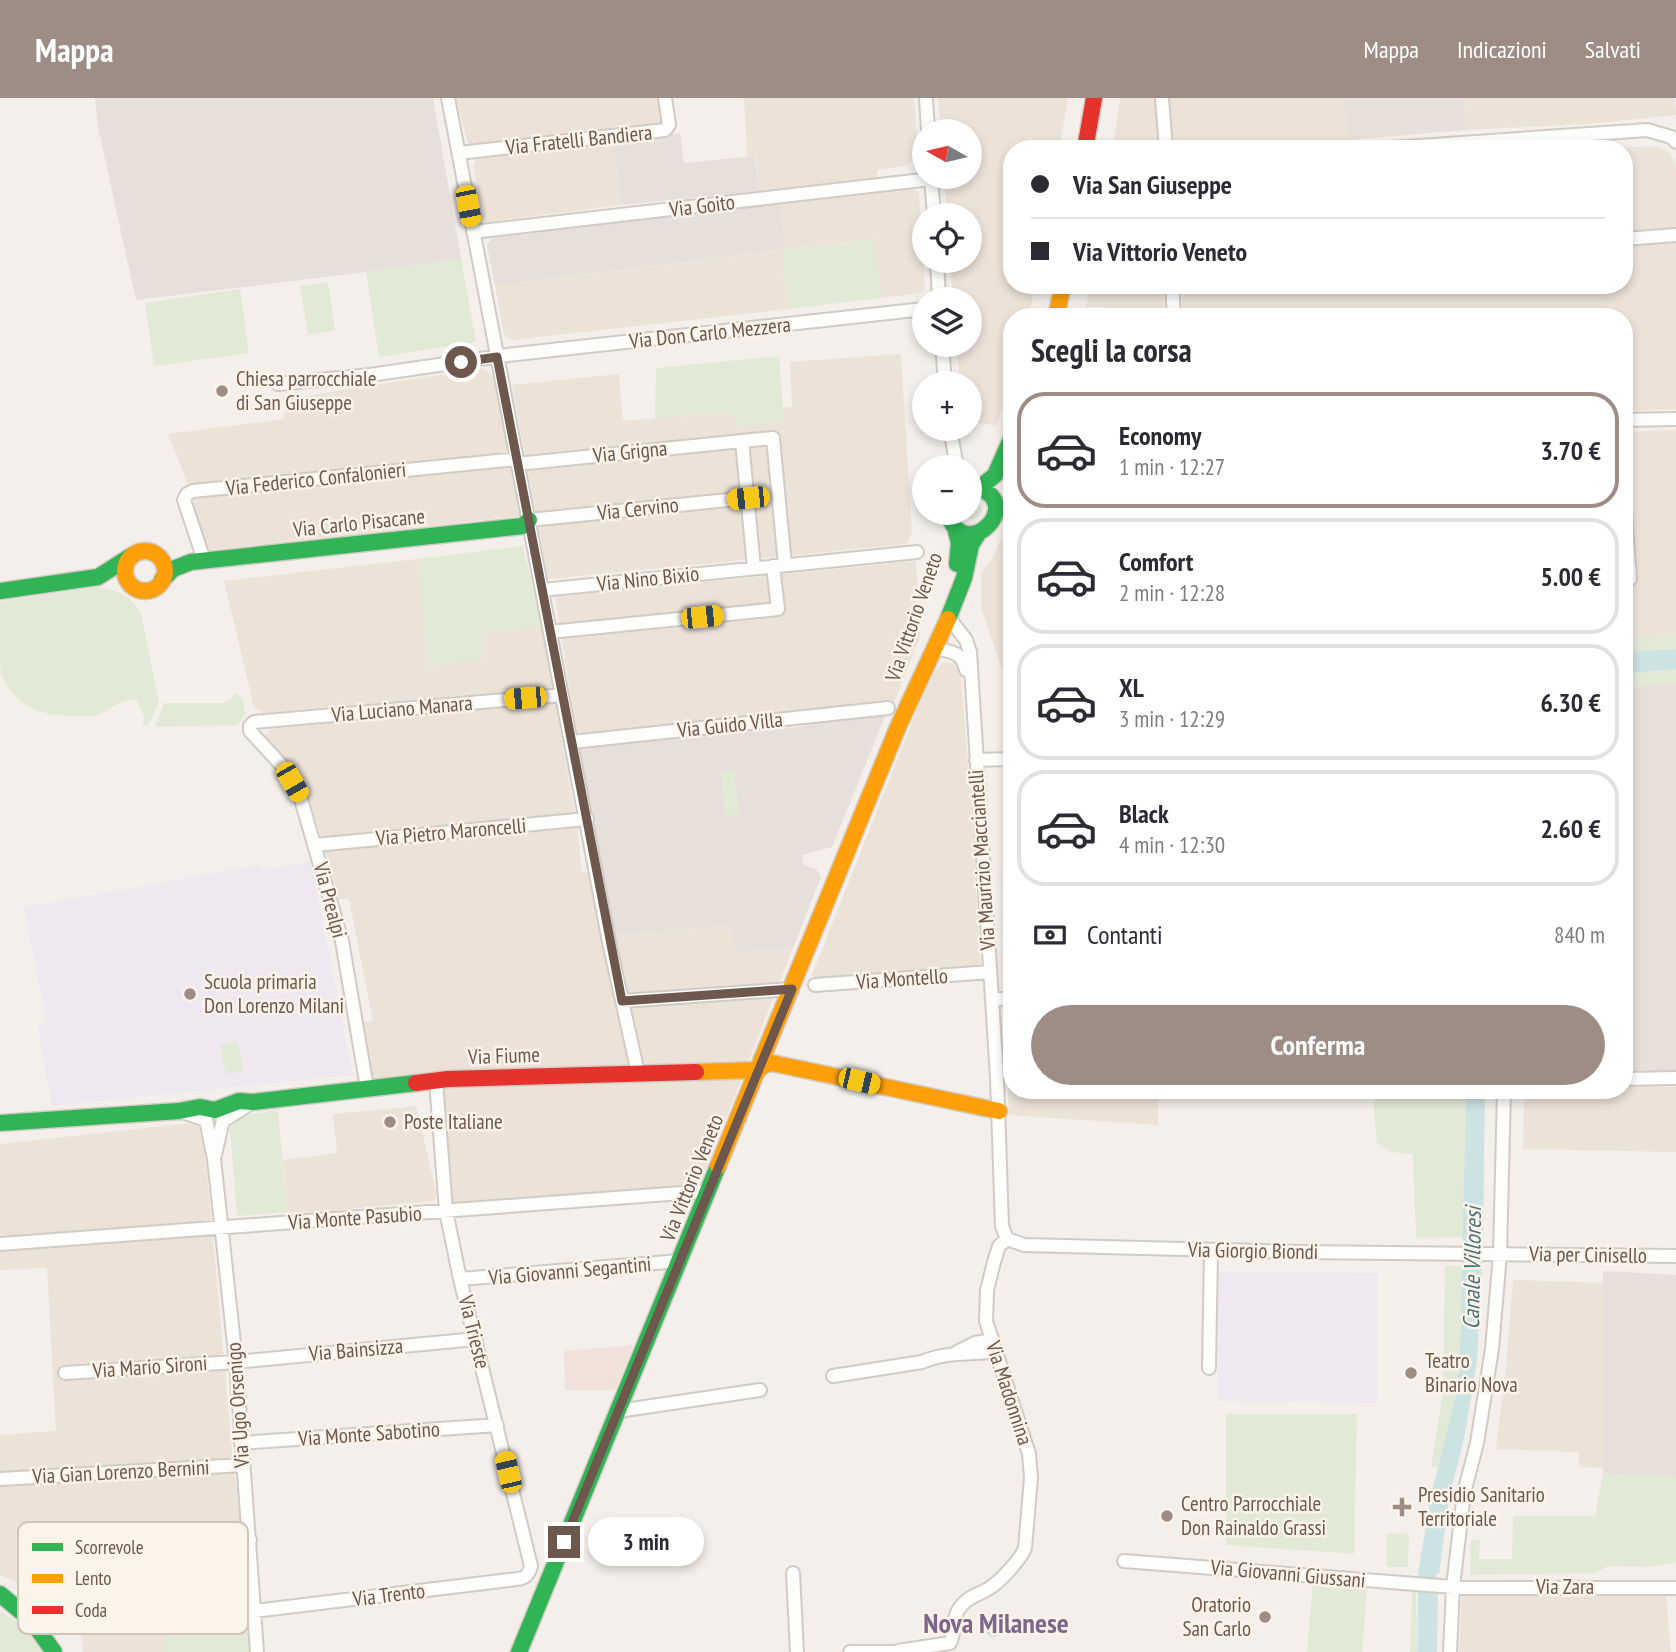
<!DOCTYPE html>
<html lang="it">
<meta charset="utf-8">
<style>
:root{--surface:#fff;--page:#f2f2f3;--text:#2b2b33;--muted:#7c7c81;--line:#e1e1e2;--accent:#9d8d85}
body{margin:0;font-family:"PT Sans Narrow",sans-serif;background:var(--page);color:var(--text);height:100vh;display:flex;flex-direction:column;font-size:26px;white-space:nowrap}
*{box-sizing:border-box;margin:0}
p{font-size:23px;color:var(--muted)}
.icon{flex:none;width:38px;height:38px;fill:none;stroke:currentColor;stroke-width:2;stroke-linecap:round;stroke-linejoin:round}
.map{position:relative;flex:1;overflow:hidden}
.sheet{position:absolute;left:1003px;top:210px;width:630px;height:791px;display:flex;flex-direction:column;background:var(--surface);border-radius:28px;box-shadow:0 4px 10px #0003}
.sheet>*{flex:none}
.hud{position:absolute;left:1003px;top:42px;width:630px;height:154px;border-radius:28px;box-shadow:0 4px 10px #0003;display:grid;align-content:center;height:154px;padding:0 28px;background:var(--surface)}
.needle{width:46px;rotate:278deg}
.fabs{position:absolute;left:912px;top:21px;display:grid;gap:14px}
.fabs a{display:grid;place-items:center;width:70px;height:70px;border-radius:50%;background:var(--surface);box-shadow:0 4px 10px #0003;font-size:35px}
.end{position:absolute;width:32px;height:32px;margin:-16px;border:9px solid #6e584e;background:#fff;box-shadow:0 0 0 4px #fff}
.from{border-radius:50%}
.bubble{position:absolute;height:49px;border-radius:24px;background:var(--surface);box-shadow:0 4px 10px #0003;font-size:23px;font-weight:700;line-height:49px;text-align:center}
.car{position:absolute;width:21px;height:42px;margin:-21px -10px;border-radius:9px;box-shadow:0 0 5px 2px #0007;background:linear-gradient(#f5c518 24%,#345 0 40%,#f5c518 0 76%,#345 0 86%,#f5c518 0)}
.hud b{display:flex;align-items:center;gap:24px;height:66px;font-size:26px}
.hud b+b{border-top:2px solid var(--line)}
.hud i{width:18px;height:18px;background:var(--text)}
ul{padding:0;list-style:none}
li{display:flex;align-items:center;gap:21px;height:116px;margin:0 14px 10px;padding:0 14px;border:4px solid var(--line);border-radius:28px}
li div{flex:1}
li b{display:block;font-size:26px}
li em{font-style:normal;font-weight:700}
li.on{border-color:var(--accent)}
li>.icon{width:63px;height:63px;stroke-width:1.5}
h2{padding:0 28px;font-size:32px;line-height:84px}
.pay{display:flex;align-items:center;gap:18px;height:77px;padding:0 28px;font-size:26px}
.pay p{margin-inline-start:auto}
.primary-button{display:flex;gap:14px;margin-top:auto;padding:14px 28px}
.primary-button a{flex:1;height:80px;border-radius:42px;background:var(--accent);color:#fff;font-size:28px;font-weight:700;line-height:80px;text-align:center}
header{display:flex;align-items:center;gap:42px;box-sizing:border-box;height:98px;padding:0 35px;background:var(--accent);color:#fff}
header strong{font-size:33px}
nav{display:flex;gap:38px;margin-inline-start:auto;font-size:24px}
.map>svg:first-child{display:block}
.residential{fill:#ece2d8}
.commercial{fill:#f1e1db}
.industrial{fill:#e6dfda}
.education{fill:#f0e8f0}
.green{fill:#e2e9d6}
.water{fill:#cde2e2}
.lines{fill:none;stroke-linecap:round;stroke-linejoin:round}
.street-casing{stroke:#d1cbc5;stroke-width:16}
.fast-casing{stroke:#d3ccc6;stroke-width:19}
.slow-casing{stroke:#d3ccc6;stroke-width:19}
.jam-casing{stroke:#d3ccc6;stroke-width:19}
.street{stroke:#fdfdfc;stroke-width:12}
.fast{stroke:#30b455;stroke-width:16}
.slow{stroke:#ff9f0a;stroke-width:16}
.jam{stroke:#e5322d;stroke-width:16}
.route{stroke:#6e584e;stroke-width:9}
.poi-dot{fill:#9d8d85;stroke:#fcf4ea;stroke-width:2.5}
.labels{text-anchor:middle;stroke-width:5;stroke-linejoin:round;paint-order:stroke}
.street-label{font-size:21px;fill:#6e584e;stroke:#fcf4ea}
.poi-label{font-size:21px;fill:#6e584e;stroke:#fcf4ea;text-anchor:start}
.water-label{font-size:23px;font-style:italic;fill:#477278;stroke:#fcf4ea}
.district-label{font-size:28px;font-weight:bold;fill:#7c668b;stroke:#fcf4ea}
.key{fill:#fcf4ea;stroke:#d1c5bb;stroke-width:2}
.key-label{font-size:19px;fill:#6e584e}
</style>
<header>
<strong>Mappa</strong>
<nav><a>Mappa</a><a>Indicazioni</a><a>Salvati</a></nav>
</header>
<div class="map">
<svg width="1676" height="1554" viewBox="0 0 1676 1554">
<rect width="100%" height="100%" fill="#f4efea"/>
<path class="residential" d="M 456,0 L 658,0 L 662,28 L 476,49 L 468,46 Z
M 744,0 L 914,0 L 918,55 L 908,67 L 877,72 L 878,81 L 759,93 L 756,58 L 747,58 Z
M 938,0 L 1068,0 L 1059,51 L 1012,51 L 1012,187 L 1035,187 L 1029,219 L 1012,219 L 1011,279 L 997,328 L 970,323 L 970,285 L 960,285 L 957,247 L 970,247 L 970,201 L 953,201 L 950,163 L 970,163 L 970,117 L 947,117 L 944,79 L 970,79 L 970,33 L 941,33 Z
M 1120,0 L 1156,0 L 1158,51 L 1113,51 Z
M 1168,0 L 1343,0 L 1348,42 L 1221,51 L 1170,51 Z
M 1464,0 L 1675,0 L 1676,17 L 1588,26 L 1465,32 Z
M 614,43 L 621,107 L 488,124 L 484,122 L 473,67 L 478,59 Z
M 1652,48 L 1668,53 L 1676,66 L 1676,311 L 1624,313 L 1624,219 L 1183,219 L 1181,187 L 1624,187 L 1624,51 L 1599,51 Z
M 911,90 L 919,95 L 925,190 L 921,195 L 881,200 L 875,141 L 785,151 L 781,105 Z
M 781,152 L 788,211 L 512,242 L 504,237 L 495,187 Z
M 1090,187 L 1163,187 L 1164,219 L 1107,219 L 1109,209 L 1086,209 Z
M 901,256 L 912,434 L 907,446 L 548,481 L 512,287 L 619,276 L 623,323 L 792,309 L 790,264 Z
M 483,270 L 494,279 L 509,357 L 189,389 L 168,336 L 284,321 L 286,301 Z
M 1676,332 L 1676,535 L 1624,540 L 1624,334 Z
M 511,368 L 520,418 L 208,452 L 193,405 L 195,399 Z
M 1011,418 L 1011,725 L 1003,574 L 981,509 L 981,475 L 993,459 Z
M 417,461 L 428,568 L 480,535 L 542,529 L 554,590 L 263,615 L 254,609 L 224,483 Z
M 916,463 L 920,539 L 893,607 L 577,636 L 555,499 Z
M 943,565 L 952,565 L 960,570 L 969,677 L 981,871 L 815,882 L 812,877 L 921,602 L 936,571 Z
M 555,603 L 577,728 L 582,775 L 601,771 L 615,837 L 730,827 L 737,854 L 793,850 L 698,1091 L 452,1108 L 443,978 L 372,980 L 364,924 L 373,923 L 349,801 L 339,801 L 319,731 L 305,693 L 282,658 L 265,638 L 271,631 Z
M 1011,900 L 1012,992 L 1158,992 L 1158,1027 L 1009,1017 L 1004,917 Z
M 1624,989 L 1676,989 L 1676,1054 L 1523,1051 L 1524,992 L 1624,992 Z
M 416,1008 L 437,1098 L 433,1103 L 297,1116 L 287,1114 L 283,1062 L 337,1055 L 333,1016 Z
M 191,1025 L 203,1030 L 233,1362 L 248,1493 L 161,1502 L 164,1554 L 83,1554 L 79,1508 L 0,1477 L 0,1337 L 56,1333 L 47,1170 L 0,1172 L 0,1046 Z
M 1513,1182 L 1604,1185 L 1604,1370 L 1579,1369 L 1579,1354 L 1496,1351 L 1506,1268 Z
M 1578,1496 L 1666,1497 L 1671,1554 L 1459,1554 L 1462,1498 Z"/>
<path class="commercial" d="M 633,1247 L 615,1292 L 565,1292 L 564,1253 Z"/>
<path class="industrial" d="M 95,0 L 433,0 L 461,161 L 366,174 L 136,202 L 98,29 Z
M 1343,0 L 1464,0 L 1465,32 L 1348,42 Z
M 680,35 L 684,65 L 755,58 L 759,93 L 621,107 L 614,44 Z
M 781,105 L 785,151 L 495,187 L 487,147 L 493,140 Z
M 1676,585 L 1676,973 L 1624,974 L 1624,589 Z
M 886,616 L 832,749 L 802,757 L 804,767 L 816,771 L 821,779 L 793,850 L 737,854 L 730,827 L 615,837 L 578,649 L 807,628 L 808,624 Z
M 1603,1173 L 1676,1177 L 1676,1379 L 1603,1376 Z"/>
<path class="education" d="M 311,764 L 353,977 L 52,1008 L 37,926 L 47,924 L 24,809 L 260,767 L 262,772 Z
M 1218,1173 L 1378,1175 L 1378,1305 L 1218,1303 Z"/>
<path class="green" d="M 876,141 L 881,200 L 788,211 L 781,152 Z
M 461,161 L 476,244 L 379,259 L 366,174 Z
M 328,184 L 335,232 L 308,237 L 300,188 Z
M 240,191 L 249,255 L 154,268 L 145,205 Z
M 779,258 L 784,324 L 734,328 L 732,314 L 655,320 L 656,270 Z
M 970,402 L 978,403 L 982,411 L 979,419 L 972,422 L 966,420 L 962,415 L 970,415 Z
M 523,448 L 542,529 L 481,535 L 482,561 L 428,568 L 417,461 Z
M 96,489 C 117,492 131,497 141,516 L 159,605 L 147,628 L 143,627 L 144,619 L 137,602 C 122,599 111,612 97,617 C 91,619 83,618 75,618 C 41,618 16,610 1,575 C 0,562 0,519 0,504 Z
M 1676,535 L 1676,551 L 1624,554 L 1624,540 Z
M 1676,571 L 1676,585 L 1624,589 L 1624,576 Z
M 234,595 L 243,600 L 245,615 L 238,627 L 155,629 L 164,605 L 224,605 L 232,601 Z
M 734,673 L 739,716 L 725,718 L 721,674 Z
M 238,944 L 243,973 L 226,976 L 220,947 Z
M 1374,992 L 1466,992 L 1463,1139 L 1416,1140 L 1413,1056 L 1390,1054 L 1377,1045 L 1374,1014 Z
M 278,1012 L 287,1114 L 237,1118 L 230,1030 L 240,1018 Z
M 1445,1168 L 1463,1168 C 1461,1212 1463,1256 1456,1300 C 1452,1323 1445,1346 1438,1369 L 1431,1369 L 1443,1293 Z
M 1226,1316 L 1357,1316 L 1354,1456 L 1226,1447 Z
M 1603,1376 L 1676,1379 L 1676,1464 L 1649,1469 L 1608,1468 L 1596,1475 L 1470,1477 L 1471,1442 L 1480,1442 L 1479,1461 L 1512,1461 L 1513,1418 L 1595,1418 Z
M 1387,1435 L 1409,1436 L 1408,1469 L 1387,1469 Z
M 1313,1484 L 1367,1489 L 1362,1554 L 1307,1554 Z
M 248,1493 L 252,1554 L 164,1554 L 160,1502 Z
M 1416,1494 L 1418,1554 L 1410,1554 L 1412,1495 Z
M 0,1512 L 25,1530 L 42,1554 L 0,1554 Z"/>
<path class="water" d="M 1676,551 L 1676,571 L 1624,576 L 1624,554 Z
M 1466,992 L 1485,992 L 1483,1148 L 1477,1263 L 1464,1341 L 1449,1401 L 1439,1476 L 1436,1476 L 1436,1480 L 1438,1484 L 1437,1554 L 1418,1554 L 1418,1476 L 1430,1402 L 1456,1298 L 1460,1261 Z
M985 1530a9 9 0 1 1 18 0a9 9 0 1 1-18 0Z"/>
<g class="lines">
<g class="street-casing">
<path id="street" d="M 448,0 L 609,844 L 638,975
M 926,0 L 928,33
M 1162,0 L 1166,51
M 1376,51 L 1647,32 L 1671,39 L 1676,44
M 459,55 L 665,32 L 669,27 L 665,0
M 931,79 L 934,117
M 473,134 L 931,81
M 1624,141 L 1676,137
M 937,163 L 939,201
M 1172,187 L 1174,219
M 942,247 L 945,285
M 278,286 L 370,277 L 507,257 L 924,211
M 1624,322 L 1676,321
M 950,331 L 957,369
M 517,366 L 742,343
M 1624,401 L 1630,481
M 529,422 L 748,400
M 204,462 L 184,402 L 187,396 L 193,393 L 517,361
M 754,470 L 742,343 L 773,340 L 785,467
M 542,492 L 917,454
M 949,520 L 966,542 L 970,554 L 997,980 L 1002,1128 L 1007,1141
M 550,534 L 778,511 L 773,468
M 936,550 C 952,554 962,554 966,572
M 572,644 L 888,610
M 976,662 L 1012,661
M 315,747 L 587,721
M 815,887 L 990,874
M 992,901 L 1012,901
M 622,903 L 792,891
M 1624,981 L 1676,980
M 367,990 L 342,843 L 300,698 L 284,670 L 250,633 L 250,628 L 254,624 L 562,597
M 179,1013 L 206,1022 L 214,1061 L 236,1264 L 257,1554
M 223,1023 L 253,1004
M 215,1057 L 223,1022 L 222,1016 L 215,1012
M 1007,1141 L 1024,1147 L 1301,1154 L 1676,1158
M 0,1146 L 709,1093
M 460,1181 L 680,1163
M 957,1254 L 975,1245 L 993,1242
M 1209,1270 L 1211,1152
M 65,1275 L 236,1264 L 476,1241
M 833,1278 L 922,1264 C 947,1253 971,1257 997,1253
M 618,1313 L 760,1292
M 241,1345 L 497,1327
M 0,1381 L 243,1367
M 65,1459 L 250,1442
M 1124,1463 L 1466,1490 L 1676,1490
M 793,1475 L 797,1554
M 254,1513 L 509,1482 C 521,1481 528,1481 531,1468 L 460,1181 L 446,1113 L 436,983
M 898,1553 L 950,1545 C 956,1533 951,1520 961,1508 C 969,1498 978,1497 988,1491 C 999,1485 1021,1461 1025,1450 L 1031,1380 L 1029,1356 L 986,1223 L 987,1192 L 994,1164 L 999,1148 L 1007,1141
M 850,1554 L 902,1554
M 1450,1554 L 1453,1489 L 1464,1395 L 1477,1345 L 1492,1251 L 1500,1156 L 1504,992"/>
</g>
<g class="fast-casing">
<path id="fast" d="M 981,389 L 995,377 L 1012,339
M 948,415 C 964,471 1033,400 970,388
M 955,429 L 959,445 L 957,466
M 162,482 L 173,471 L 191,464 L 523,428 L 529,422
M 0,493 L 98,479 L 131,458
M 948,521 L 964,480 L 971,447 L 978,436
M 0,1025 L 179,1013 L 200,1009 L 215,1012 L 239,1003 L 253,1004 L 416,985
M 0,1496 L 31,1522 L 54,1554
M 519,1554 L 718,1068"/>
</g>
<g class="slow-casing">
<path id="slow" d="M 1056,219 L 1063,187
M125 473a20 20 0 1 1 40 0a20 20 0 1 1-40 0Z
M 696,974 L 758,972 L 764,967 L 772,965 L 999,1013
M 718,1068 L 898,629 L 948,521"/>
</g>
<g class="jam-casing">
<path id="jam" d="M 1085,51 L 1094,0
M 416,985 L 448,981 L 696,974"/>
</g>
<use href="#street" class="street"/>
<use href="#fast" class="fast"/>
<use href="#slow" class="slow"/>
<use href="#jam" class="jam"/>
</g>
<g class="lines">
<path class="route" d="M 461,264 L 497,259 L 622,903 L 792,891 L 564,1444"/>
</g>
<g class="poi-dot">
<circle cx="222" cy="293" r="7"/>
<circle cx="190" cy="896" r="7"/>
<circle cx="390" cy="1024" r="7"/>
<circle cx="1411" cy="1275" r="7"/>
<path d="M1398.5 1398.5h7v7h7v7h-7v7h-7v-7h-7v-7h7z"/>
<circle cx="1167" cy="1418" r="7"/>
<circle cx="1265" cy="1519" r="7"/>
</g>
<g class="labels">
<g class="street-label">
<text transform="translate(579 42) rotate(-6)" y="7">Via Fratelli Bandiera</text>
<text transform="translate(702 108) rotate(-7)" y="7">Via Goito</text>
<text transform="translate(710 235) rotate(-6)" y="7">Via Don Carlo Mezzera</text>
<text transform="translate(630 354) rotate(-6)" y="7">Via Grigna</text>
<text transform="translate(316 381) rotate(-6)" y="7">Via Federico Confalonieri</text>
<text transform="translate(638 411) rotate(-6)" y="7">Via Cervino</text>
<text transform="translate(359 425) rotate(-6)" y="7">Via Carlo Pisacane</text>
<text transform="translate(648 481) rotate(-6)" y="7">Via Nino Bixio</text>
<text transform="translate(914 519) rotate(-71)" y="7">Via Vittorio Veneto</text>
<text transform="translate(402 611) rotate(-5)" y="7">Via Luciano Manara</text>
<text transform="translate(730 627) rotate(-6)" y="7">Via Guido Villa</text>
<text transform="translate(451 734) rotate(-5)" y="7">Via Pietro Maroncelli</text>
<text transform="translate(982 762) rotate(-94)" y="7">Via Maurizio Macciantelli</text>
<text transform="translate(330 802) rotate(75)" y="7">Via Prealpi</text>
<text transform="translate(902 881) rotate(-4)" y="7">Via Montello</text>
<text transform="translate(504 958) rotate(-2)" y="7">Via Fiume</text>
<text transform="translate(692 1080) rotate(-68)" y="7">Via Vittorio Veneto</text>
<text transform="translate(355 1120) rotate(-4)" y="7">Via Monte Pasubio</text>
<text transform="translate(1253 1153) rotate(1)" y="7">Via Giorgio Biondi</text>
<text transform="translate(1588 1157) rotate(1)" y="7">Via per Cinisello</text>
<text transform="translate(570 1173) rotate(-5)" y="7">Via Giovanni Segantini</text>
<text transform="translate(474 1234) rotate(76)" y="7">Via Trieste</text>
<text transform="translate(356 1252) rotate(-5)" y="7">Via Bainsizza</text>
<text transform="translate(150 1269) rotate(-4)" y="7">Via Mario Sironi</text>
<text transform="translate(1009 1295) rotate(72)" y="7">Via Madonnina</text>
<text transform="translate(238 1307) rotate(-94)" y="7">Via Ugo Orsenigo</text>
<text transform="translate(369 1336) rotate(-4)" y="7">Via Monte Sabotino</text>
<text transform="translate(121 1374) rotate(-3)" y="7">Via Gian Lorenzo Bernini</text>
<text transform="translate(1288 1476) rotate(5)" y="7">Via Giovanni Giussani</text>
<text x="1565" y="1496">Via Zara</text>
<text transform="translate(389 1497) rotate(-7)" y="7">Via Trento</text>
</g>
<g class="poi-label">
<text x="236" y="288">Chiesa parrocchiale<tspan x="236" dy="24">di San Giuseppe</tspan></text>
<text x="204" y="891">Scuola primaria<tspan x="204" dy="24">Don Lorenzo Milani</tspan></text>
<text x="404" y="1031">Poste Italiane</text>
<text x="1425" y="1270">Teatro<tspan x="1425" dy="24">Binario Nova</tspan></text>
<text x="1418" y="1404">Presidio Sanitario<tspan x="1418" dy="24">Territoriale</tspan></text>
<text x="1181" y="1413">Centro Parrocchiale<tspan x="1181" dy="24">Don Rainaldo Grassi</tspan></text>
<text x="1251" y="1514" text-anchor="end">Oratorio<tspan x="1251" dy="24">San Carlo</tspan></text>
</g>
<g class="water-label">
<text transform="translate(1472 1170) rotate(-89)" y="8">Canale Villoresi</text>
</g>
<g class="district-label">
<text x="996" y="1535">Nova Milanese</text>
</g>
</g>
<rect x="18" y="1424" width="230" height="112" rx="10" class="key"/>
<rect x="32" y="1445" width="31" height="8" fill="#30b455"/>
<rect x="32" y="1476" width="31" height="9" fill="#ff9f0a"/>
<rect x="32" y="1508" width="31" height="8" fill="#e5322d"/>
<g class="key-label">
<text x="75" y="1456">Scorrevole</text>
<text x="75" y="1487">Lento</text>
<text x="75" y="1519">Coda</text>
</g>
</svg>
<div class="fabs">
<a><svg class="needle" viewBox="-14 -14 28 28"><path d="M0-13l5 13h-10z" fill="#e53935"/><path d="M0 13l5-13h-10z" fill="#7c7c81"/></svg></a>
<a><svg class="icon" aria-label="locate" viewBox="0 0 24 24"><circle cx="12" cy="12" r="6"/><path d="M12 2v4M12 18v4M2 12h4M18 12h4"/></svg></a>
<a><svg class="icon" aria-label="layers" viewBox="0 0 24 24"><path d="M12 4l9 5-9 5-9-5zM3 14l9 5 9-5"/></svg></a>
<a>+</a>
<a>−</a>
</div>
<i class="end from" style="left:461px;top:264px"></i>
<i class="end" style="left:564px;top:1444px"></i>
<div class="bubble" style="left:588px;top:1419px;width:116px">3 min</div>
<i class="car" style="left:468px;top:108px;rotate:169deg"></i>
<i class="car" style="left:748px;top:400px;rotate:264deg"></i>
<i class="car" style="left:702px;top:519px;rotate:84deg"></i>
<i class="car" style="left:525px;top:600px;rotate:265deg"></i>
<i class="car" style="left:292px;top:684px;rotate:150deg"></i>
<i class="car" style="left:859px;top:983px;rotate:103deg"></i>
<i class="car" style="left:508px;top:1374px;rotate:347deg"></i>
<div class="hud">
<b><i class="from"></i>Via San Giuseppe</b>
<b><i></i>Via Vittorio Veneto</b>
</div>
<section class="sheet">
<h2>Scegli la corsa</h2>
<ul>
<li class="on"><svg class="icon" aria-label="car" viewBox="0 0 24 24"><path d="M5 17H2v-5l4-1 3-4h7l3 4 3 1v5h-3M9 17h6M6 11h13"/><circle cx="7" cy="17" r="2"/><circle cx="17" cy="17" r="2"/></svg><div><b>Economy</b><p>1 min · 12:27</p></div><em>3.70 €</em></li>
<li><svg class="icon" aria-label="car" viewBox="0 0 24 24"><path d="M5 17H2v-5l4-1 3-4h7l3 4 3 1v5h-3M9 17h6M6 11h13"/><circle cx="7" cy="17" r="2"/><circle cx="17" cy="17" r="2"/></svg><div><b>Comfort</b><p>2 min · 12:28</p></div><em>5.00 €</em></li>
<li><svg class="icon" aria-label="car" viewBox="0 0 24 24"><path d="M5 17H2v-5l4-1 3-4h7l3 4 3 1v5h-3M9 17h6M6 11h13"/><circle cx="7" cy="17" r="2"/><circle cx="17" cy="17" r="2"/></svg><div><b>XL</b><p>3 min · 12:29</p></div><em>6.30 €</em></li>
<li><svg class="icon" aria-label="car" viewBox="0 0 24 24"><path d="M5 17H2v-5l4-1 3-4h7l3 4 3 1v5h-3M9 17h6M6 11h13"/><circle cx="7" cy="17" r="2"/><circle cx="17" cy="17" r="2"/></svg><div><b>Black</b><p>4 min · 12:30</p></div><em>2.60 €</em></li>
</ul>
<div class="pay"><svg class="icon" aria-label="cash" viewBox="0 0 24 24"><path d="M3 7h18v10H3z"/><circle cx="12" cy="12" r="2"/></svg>Contanti<p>840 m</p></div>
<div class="primary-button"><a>Conferma</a></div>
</section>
</div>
